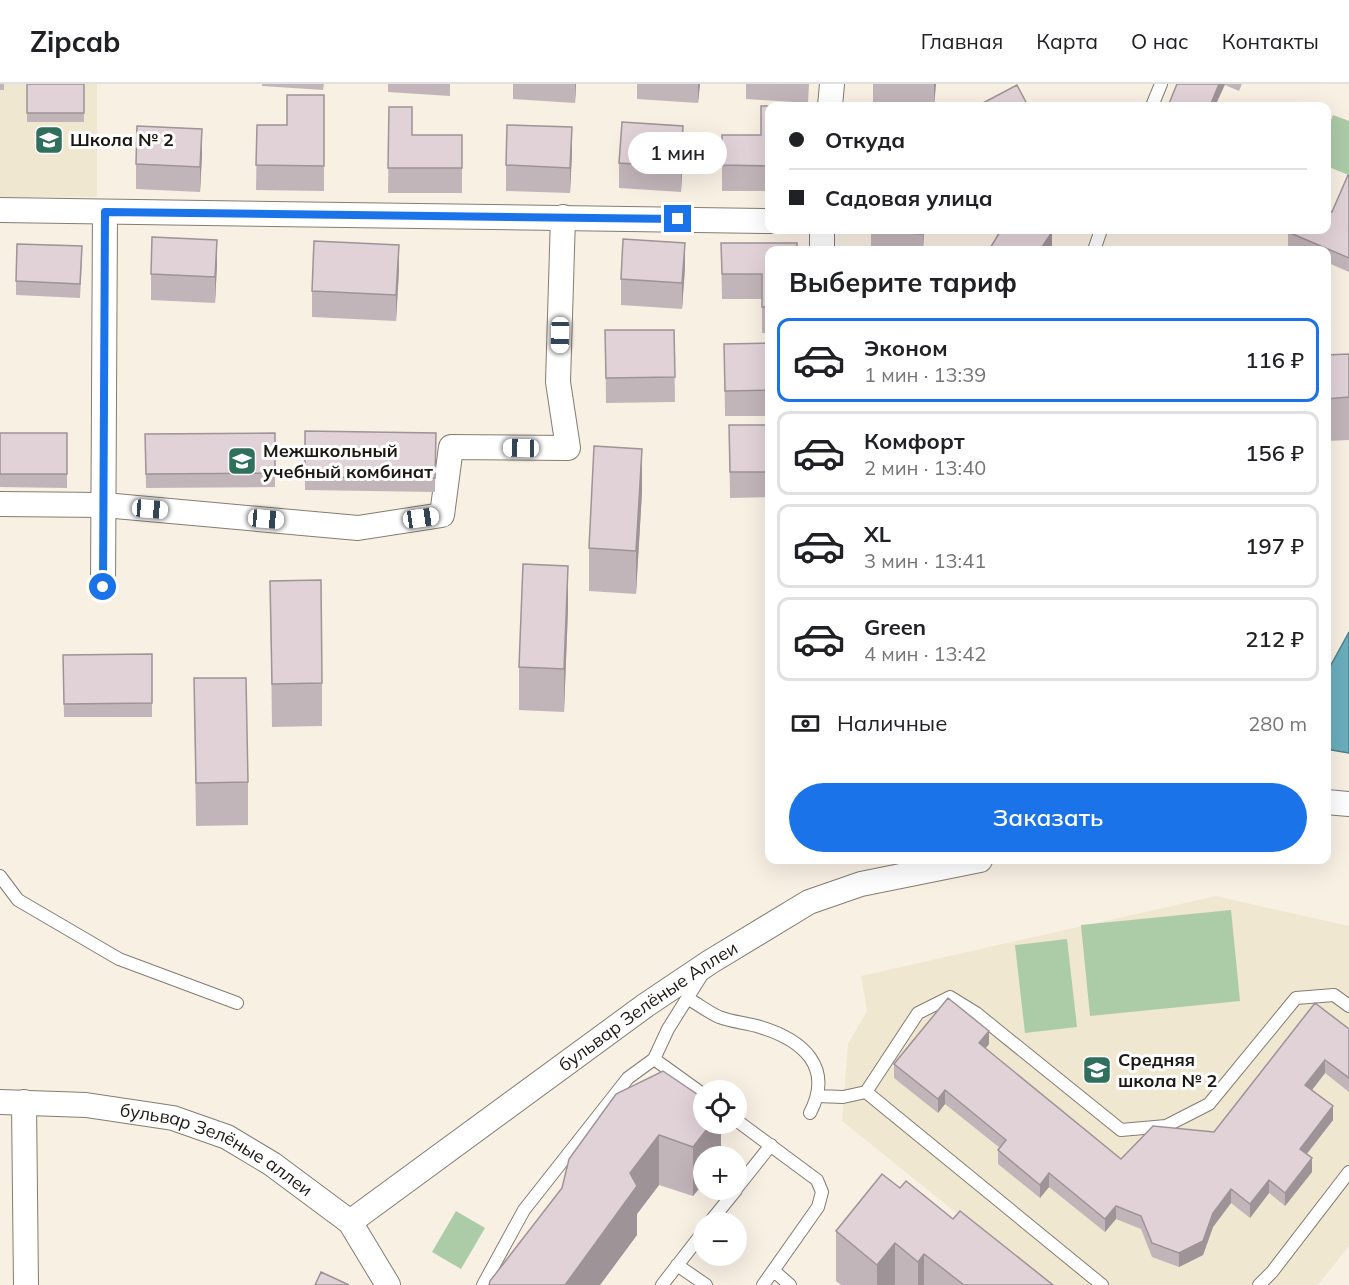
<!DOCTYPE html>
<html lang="ru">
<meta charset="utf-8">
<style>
:root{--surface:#fff;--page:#f2f2f2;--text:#202124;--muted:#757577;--line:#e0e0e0;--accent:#1a73e8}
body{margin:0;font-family:Mulish,sans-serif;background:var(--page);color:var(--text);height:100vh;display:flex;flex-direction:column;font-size:22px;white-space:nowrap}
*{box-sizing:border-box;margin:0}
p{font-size:20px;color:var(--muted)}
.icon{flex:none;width:33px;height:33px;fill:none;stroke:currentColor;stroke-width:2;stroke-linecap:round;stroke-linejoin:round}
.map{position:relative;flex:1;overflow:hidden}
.sheet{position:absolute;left:765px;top:162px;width:566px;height:618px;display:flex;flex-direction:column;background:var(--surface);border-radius:12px;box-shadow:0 6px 24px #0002}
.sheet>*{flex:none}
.guide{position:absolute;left:765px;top:18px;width:566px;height:132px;border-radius:12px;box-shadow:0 6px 24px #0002;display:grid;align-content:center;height:132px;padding:0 24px;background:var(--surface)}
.fabs{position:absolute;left:693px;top:996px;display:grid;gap:12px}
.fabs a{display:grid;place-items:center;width:54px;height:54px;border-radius:50%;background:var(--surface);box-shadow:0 6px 24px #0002;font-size:30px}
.end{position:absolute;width:27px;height:27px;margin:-14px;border:8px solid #1a73e8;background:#fff;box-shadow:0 0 0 3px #fff}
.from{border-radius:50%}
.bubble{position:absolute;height:42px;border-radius:21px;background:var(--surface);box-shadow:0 6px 24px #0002;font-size:20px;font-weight:600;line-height:42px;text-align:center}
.car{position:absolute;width:18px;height:36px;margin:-18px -9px;border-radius:8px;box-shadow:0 0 4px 2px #0007;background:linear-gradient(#fff 24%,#345 0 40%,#fff 0 76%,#345 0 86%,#fff 0)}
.guide b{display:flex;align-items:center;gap:21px;height:57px;font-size:22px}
.guide b+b{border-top:2px solid var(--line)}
.guide i{width:15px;height:15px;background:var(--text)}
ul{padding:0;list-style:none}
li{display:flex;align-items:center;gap:18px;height:84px;margin:0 12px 9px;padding:0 12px;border:3px solid var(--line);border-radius:12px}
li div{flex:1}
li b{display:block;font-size:22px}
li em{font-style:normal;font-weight:600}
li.selected{border-color:var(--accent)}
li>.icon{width:54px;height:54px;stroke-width:1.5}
h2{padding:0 24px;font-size:27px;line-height:72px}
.pay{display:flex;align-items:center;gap:15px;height:66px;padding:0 24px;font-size:22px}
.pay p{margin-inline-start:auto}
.primary-button{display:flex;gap:12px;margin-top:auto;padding:12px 24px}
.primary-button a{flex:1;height:69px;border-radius:36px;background:var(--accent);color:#fff;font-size:24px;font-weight:600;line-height:69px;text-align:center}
header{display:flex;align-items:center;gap:36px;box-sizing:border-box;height:84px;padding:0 30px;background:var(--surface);border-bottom:2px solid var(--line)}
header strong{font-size:28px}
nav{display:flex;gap:33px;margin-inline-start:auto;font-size:21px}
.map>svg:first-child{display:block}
.education{fill:#f0e7d1}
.green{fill:#accba7}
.water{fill:#6aaebd;stroke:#52818a;stroke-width:1.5}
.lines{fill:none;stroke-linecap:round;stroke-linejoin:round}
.service-casing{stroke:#847c71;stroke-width:14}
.minor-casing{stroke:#847c71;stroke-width:26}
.service{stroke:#fff;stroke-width:12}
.minor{stroke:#fff;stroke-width:24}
.wall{fill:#c2b5ba}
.shaded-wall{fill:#9e9397}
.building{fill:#e1d2d8;stroke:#9e9397;stroke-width:1.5}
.route{stroke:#1a73e8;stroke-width:8}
.labels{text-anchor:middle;stroke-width:6;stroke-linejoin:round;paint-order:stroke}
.poi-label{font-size:18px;font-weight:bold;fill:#1b1713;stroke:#fefefe;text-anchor:start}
.street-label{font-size:18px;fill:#1b1713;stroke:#fefefe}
</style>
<header>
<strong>Zipcab</strong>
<nav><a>Главная</a><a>Карта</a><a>О нас</a><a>Контакты</a></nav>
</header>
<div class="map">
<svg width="1349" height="1201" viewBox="0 0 1349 1201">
<rect width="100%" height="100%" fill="#f9f0e4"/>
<path class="education" d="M 0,0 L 97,0 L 97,113 L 0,113 Z
M 1216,812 L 1349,842 L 1349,1162 L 1318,1201 L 1046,1201 L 842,1037 L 848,960 L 867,927 L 861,892 Z"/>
<path class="green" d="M 1333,31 L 1349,37 L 1349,91 L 1326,82 L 1326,48 Z
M 1231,826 L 1240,917 L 1090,932 L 1081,841 Z
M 1067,855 L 1077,943 L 1025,949 L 1015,861 Z
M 456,1127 L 485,1144 L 461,1185 L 432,1168 Z"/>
<path class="water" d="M 1349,548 L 1349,669 L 1326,665 L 1326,590 Z"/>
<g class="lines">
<g class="service-casing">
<path id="service" d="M 1152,22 L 1161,0
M 1094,166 L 1101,146
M 0,792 L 18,816 L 119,875 L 237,919
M 703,889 L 668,945 L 654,975 L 704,1011
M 687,914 C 698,920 708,928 719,933 C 732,938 747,939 760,943 C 803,956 834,983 810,1029
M 866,1008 L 1102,1201
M 817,1012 L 843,1013 L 866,1008 L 918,929 L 950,913 L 976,929 L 1121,1046 L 1166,1042 L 1209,1020 L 1296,914 L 1334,911 L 1349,922
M 736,1036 L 817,1096 L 822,1108 L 818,1123 L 763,1201
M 736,1105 L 771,1061
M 710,1138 L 736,1106
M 677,1181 L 706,1201
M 774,1187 L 790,1201
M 483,1201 L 524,1126 L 628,994 L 654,975
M 662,1201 L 704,1147
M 1259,1201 L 1272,1188 L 1349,1088"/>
</g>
<g class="minor-casing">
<g id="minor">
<path d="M 830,22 L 832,0"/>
<path d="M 0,126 L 770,137"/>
<path d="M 822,146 L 822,166"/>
<path d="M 0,420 L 104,421 L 358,444 L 442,431 L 451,363 L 568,364 L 558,298 L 563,133"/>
<path d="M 103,503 L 105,128"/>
<path d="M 1326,718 L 1349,720"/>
<path id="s1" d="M 0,1018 L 86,1021 L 173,1034 L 227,1053 L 272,1080 L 350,1138 L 388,1201"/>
<path d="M 24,1018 L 26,1201"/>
<path id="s2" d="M 350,1138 L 646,921 L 710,878 L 809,818 L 861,800 L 980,776"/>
</g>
</g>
<use href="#service" class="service"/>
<use href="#minor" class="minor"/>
</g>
<path class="wall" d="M 0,0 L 4,0 L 4,6 L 0,6 Z
M 27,0 L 84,0 L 84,38 L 27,38 Z
M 262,0 L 324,0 L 323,6 L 262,2 Z
M 388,0 L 450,0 L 450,12 L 388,8 Z
M 513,0 L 576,0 L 575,19 L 513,15 Z
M 637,0 L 700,0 L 698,19 L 637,15 Z
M 746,0 L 809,0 L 808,19 L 746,15 Z
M 873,0 L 936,0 L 934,22 L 873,22 Z
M 1177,0 L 1242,0 L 1239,7 L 1225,1 L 1215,22 L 1168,22 Z
M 324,11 L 324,107 L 256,106 L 257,41 L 287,41 Z
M 770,22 L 770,107 L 722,107 L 722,51 L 761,51 Z
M 389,23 L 412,51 L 462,51 L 462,109 L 388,109 Z
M 683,68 L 681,108 L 619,104 L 619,79 Z
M 572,69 L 570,109 L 506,107 L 506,81 Z
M 202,71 L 200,108 L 136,105 L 136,80 Z
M 1349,91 L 1349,188 L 1326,178 L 1326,166 L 1299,166 L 1288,162 L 1288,148 L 1332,128 Z
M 871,146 L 924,146 L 923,166 L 871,166 Z
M 721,159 L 770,166 L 770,249 L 762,249 L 762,215 L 722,215 Z
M 82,176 L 80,214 L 16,211 L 16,197 Z
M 217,181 L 215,219 L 151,216 L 151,190 Z
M 685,184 L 682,225 L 621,221 L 621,195 Z
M 399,186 L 396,237 L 312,233 L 312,207 Z
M 605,246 L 674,246 L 675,318 L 606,319 Z
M 770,259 L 770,332 L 725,332 L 724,260 Z
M 1349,270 L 1349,356 L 1326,357 L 1326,271 Z
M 729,341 L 770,341 L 770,413 L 730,414 Z
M 305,347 L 436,349 L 435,408 L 305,406 Z
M 0,349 L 67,349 L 67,404 L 0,403 Z
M 275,349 L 275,403 L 146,404 L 145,350 Z
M 642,408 L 636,510 L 589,507 L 589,464 Z
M 270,497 L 322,599 L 322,642 L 272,643 Z
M 568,525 L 564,628 L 519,626 L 519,583 Z
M 152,570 L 152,633 L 64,633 L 63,571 Z
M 194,594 L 248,698 L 248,741 L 196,742 Z
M 1349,945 L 1349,1008 L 1325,989 L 1312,1006 L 1333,1036 L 1307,1070 L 1312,1088 L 1285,1122 L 1269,1109 L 1250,1134 L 1231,1119 L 1213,1143 L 1203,1171 L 1179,1183 L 1152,1173 L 1141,1145 L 1116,1135 L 1105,1148 L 1049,1103 L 1040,1114 L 998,1080 L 998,1066 L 1000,1064 L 945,1020 L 938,1029 L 894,994 L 894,980 L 989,960 L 985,964 L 1121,1075 L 1214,1048 Z
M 616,1010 L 721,1040 L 721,1072 L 693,1112 L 659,1101 L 637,1130 L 637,1151 L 600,1201 L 489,1201 L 562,1104 Z
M 900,1104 L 953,1135 L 1053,1201 L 841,1201 L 836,1197 L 836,1147 Z"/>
<path class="shaded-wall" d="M 575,0 L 576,0 L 575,19 Z
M 698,0 L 700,0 L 698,19 Z
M 934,0 L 936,0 L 934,22 Z
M 1219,0 L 1225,0 L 1215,22 L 1210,22 Z
M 683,42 L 683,68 L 681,108 L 681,83 Z
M 572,43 L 572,69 L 570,109 L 570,84 Z
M 202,45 L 202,71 L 200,108 L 200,83 Z
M 923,146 L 924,146 L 923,166 Z
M 1052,148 L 1052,166 L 1040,166 Z
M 217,156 L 217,181 L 215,219 L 215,193 Z
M 685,159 L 685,184 L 682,225 L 682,199 Z
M 399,161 L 399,186 L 396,237 L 396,211 Z
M 642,365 L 642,408 L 636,510 L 636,467 Z
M 568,482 L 568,525 L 564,628 L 564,585 Z
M 989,947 L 989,960 L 979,973 L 979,959 Z
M 1325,976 L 1325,989 L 1305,1015 L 1305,1001 Z
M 945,1006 L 945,1020 L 938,1029 L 938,1015 Z
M 1333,1022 L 1333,1036 L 1300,1078 L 1300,1065 Z
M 711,1040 L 721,1040 L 721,1072 L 704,1072 L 704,1099 L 693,1112 L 693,1063 Z
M 659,1051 L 659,1101 L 637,1130 L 637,1151 L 600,1201 L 565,1201 L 630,1089 Z
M 1312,1074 L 1312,1088 L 1285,1122 L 1285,1109 Z
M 1049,1089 L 1049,1103 L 1040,1114 L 1040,1101 Z
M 1269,1096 L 1269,1109 L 1250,1134 L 1250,1120 Z
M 1231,1105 L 1231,1119 L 1213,1143 L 1203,1171 L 1179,1183 L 1179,1169 L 1213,1129 Z
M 1116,1122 L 1116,1135 L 1105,1148 L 1105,1135 Z
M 895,1159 L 895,1201 L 877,1201 L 877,1181 Z
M 924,1170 L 924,1201 L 918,1201 L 918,1178 Z"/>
<path class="building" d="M 27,0 L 84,0 L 84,29 L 27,29 Z
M 1177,0 L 1219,0 L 1210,22 L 1168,22 Z
M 1017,1 L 1028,22 L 983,22 L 981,20 Z
M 287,11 L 324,11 L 324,82 L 256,81 L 257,41 L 287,41 Z
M 761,22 L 790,22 L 770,22 L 770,82 L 722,81 L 722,51 L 761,51 Z
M 389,23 L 412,23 L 412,51 L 462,51 L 462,84 L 388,84 Z
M 622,38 L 683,42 L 681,83 L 619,79 Z
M 507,41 L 572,43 L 570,84 L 506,81 Z
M 137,42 L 202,45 L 200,83 L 136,80 Z
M 1348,91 L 1349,91 L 1349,174 L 1288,148 L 1289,146 L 1326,146 L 1326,125 L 1332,128 Z
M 871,146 L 923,146 L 923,150 L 871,147 Z
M 1001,146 L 1048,146 L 1052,148 L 1040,166 L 989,166 Z
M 152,153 L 217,156 L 215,193 L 151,190 Z
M 623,155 L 685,159 L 682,199 L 621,195 Z
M 314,157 L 399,161 L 396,211 L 312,207 Z
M 721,159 L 797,159 L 797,166 L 770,166 L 770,223 L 762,223 L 762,190 L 722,190 Z
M 17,160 L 82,162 L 80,200 L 16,197 Z
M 605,246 L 674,246 L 675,293 L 606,294 Z
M 770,259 L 770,306 L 725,307 L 724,260 Z
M 1349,270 L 1349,313 L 1326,315 L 1326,271 Z
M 729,341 L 770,341 L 770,388 L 730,388 Z
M 305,347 L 436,349 L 435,394 L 305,393 Z
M 0,349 L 67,349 L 67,390 L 0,390 Z
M 275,349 L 275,389 L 146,390 L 145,350 Z
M 594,362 L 642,365 L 636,467 L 589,464 Z
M 523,480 L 568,482 L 564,585 L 519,583 Z
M 321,496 L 322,599 L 272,600 L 270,497 Z
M 152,570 L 152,619 L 64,620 L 63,571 Z
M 194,594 L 246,594 L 248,698 L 196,699 Z
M 948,914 L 989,947 L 979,959 L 1121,1075 L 1153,1042 L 1214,1048 L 1315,919 L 1349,945 L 1349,994 L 1325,976 L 1305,1001 L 1333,1022 L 1300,1065 L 1312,1074 L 1285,1109 L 1269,1096 L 1250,1120 L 1231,1105 L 1213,1129 L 1203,1157 L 1179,1169 L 1152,1159 L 1141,1132 L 1116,1122 L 1105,1135 L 1049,1089 L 1040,1101 L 998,1066 L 1006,1056 L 945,1006 L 938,1015 L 894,980 Z
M 663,987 L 704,1015 L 704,1040 L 711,1040 L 693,1063 L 659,1051 L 630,1089 L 637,1102 L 565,1201 L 489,1201 L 490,1197 L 562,1104 L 569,1075 L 616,1010 Z
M 882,1090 L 900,1104 L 906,1097 L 953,1135 L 960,1127 L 1053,1201 L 964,1201 L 924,1170 L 918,1178 L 895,1159 L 877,1181 L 836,1147 Z
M 321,1188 L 349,1201 L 315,1201 Z"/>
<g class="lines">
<path class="route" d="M 103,503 L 105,128 L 678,135"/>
</g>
<defs>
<g id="school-square" transform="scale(1.5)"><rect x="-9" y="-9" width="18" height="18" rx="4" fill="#306f5c" stroke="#fefefe"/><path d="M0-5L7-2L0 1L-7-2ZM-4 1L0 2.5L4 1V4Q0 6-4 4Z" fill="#fff"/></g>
</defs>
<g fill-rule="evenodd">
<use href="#school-square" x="49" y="56"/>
<use href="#school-square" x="242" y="377"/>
<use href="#school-square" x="1097" y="986"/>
</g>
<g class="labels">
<g class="poi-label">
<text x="70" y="62">Школа № 2</text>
<text x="263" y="373">Межшкольный<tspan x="263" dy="21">учебный комбинат</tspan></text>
<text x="1118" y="982">Средняя<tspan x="1118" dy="21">школа № 2</tspan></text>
</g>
<g class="street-label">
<text dy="6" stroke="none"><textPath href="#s2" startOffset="368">бульвар Зелёные Аллеи</textPath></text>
<text dy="6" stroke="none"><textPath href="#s1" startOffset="226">бульвар Зелёные аллеи</textPath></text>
</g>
</g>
</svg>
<div class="fabs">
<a><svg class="icon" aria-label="locate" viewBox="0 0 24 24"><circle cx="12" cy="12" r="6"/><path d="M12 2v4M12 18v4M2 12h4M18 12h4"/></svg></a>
<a>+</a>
<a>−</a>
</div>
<i class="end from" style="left:103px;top:503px"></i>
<i class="end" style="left:678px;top:135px"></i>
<div class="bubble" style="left:628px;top:48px;width:99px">1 мин</div>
<i class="car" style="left:560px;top:251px;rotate:181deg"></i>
<i class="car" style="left:521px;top:364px;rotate:271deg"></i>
<i class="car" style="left:150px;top:425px;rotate:95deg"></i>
<i class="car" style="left:421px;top:434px;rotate:82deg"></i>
<i class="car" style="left:266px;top:435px;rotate:95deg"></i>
<div class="guide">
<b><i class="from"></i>Откуда</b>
<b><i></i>Садовая улица</b>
</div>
<section class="sheet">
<h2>Выберите тариф</h2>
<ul>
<li class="selected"><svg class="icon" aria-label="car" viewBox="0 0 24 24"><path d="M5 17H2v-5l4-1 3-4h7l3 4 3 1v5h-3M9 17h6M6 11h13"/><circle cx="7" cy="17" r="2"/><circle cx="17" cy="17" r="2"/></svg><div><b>Эконом</b><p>1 мин · 13:39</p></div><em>116 ₽</em></li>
<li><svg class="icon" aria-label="car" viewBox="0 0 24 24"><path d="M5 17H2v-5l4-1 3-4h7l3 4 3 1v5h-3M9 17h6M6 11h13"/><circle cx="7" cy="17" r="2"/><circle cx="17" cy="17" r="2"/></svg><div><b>Комфорт</b><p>2 мин · 13:40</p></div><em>156 ₽</em></li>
<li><svg class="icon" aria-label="car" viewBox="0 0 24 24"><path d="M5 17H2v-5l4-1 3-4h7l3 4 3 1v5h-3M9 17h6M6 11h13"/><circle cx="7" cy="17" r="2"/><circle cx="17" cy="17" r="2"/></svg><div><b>XL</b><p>3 мин · 13:41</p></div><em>197 ₽</em></li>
<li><svg class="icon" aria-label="car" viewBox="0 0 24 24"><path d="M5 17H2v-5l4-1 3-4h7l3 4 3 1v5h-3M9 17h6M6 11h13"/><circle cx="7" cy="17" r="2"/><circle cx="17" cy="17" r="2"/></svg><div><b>Green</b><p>4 мин · 13:42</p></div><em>212 ₽</em></li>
</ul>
<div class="pay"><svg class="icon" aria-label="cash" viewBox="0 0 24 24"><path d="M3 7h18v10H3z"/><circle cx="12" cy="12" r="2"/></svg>Наличные<p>280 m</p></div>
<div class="primary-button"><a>Заказать</a></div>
</section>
</div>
